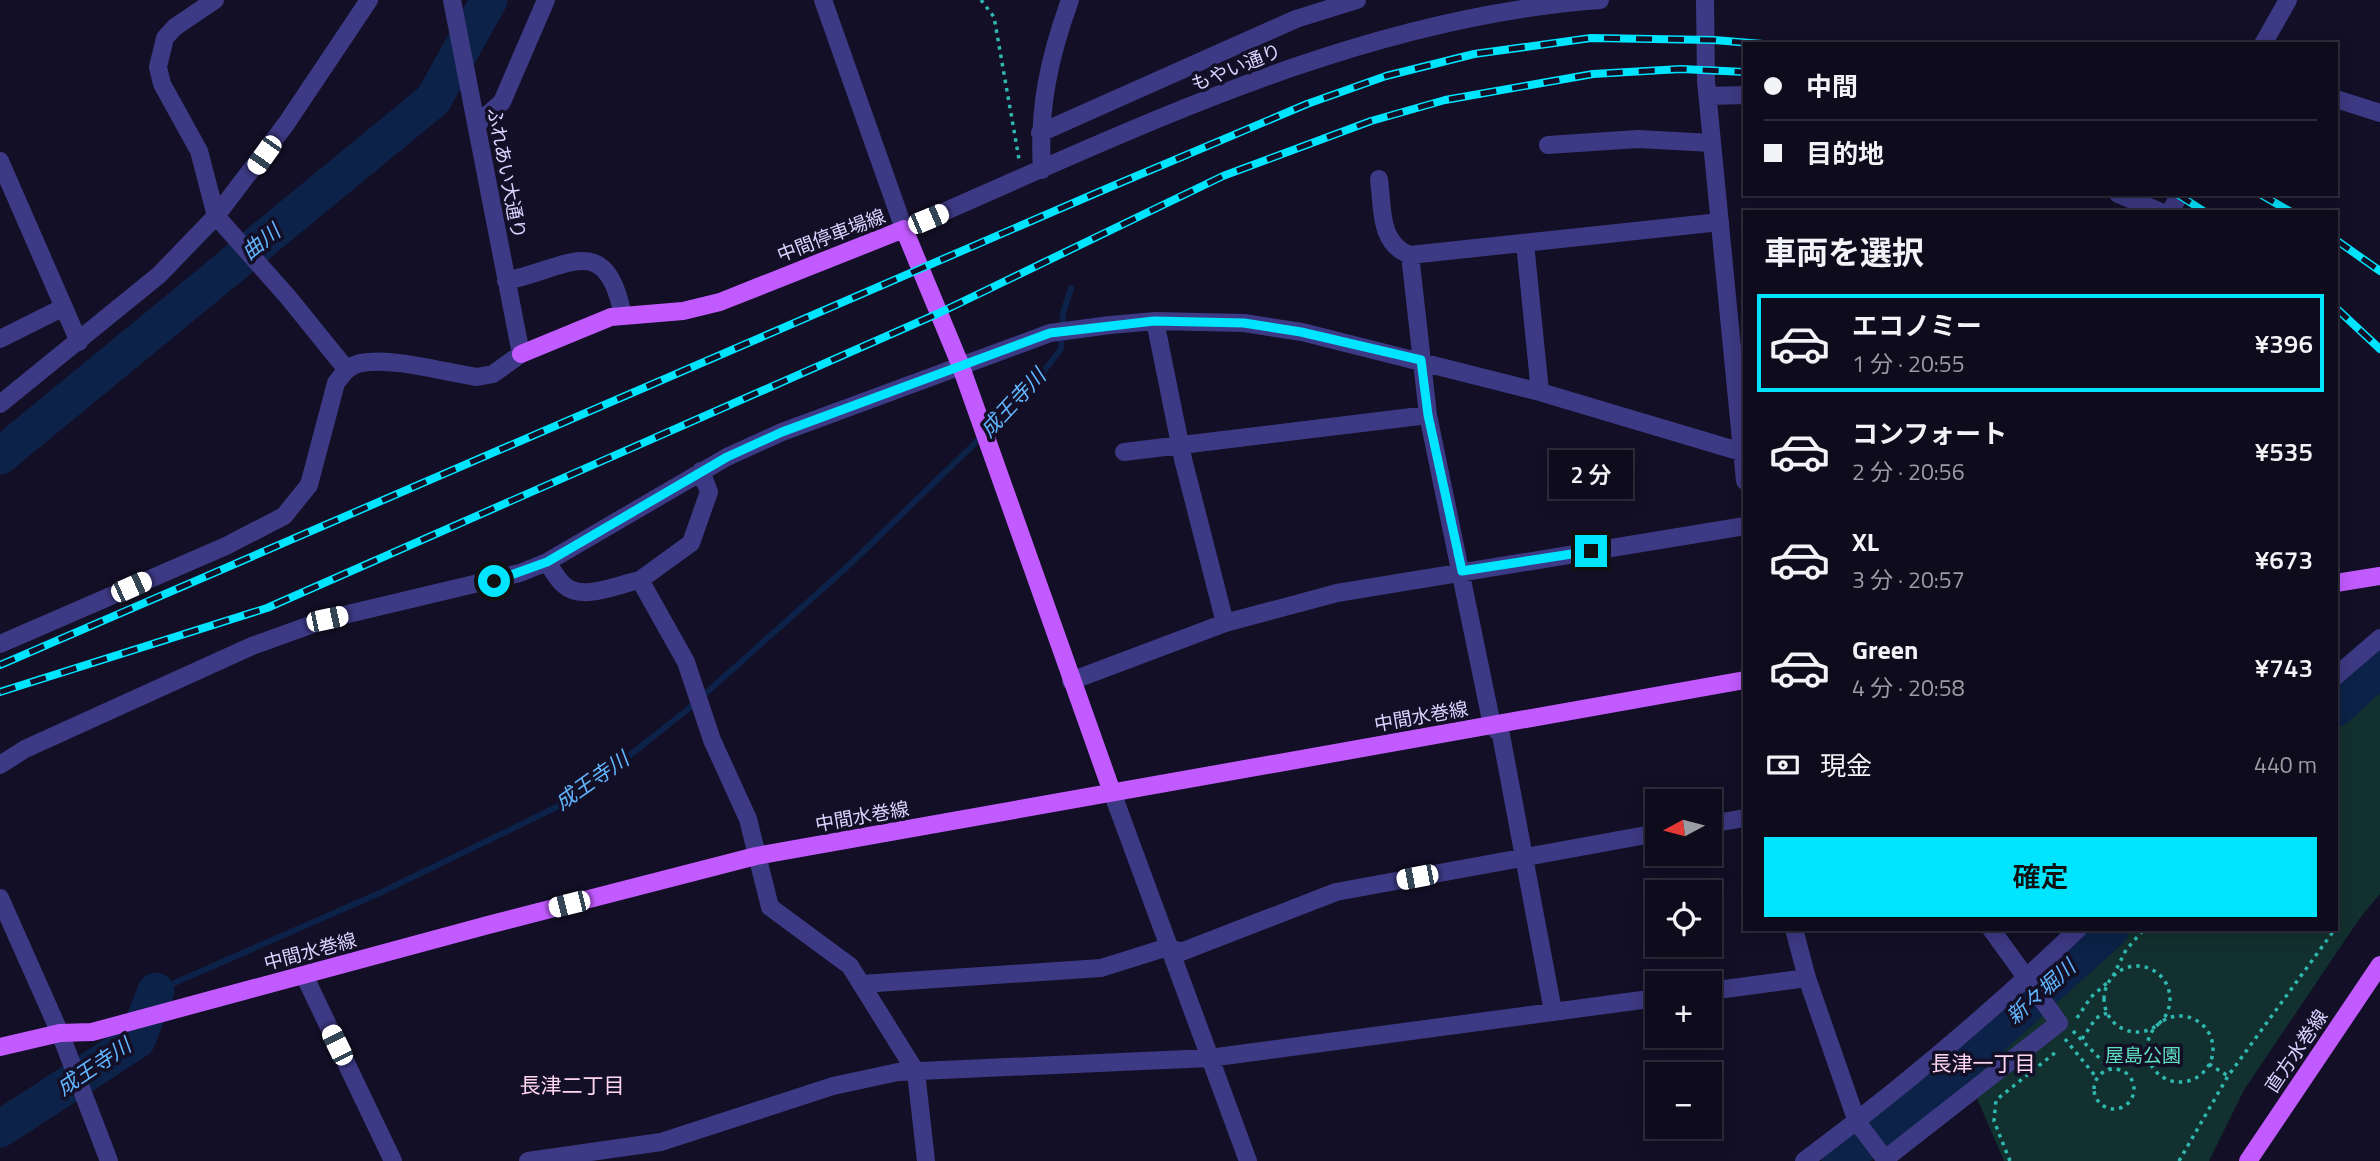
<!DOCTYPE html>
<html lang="ja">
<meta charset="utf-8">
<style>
:root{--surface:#0e0b1c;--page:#1c1929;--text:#f1f3f6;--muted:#9b9ba3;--line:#2e2b3b;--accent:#00e5ff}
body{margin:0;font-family:"Titillium Web","Noto Sans JP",sans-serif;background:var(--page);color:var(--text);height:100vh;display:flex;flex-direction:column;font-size:26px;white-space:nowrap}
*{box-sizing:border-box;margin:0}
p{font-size:23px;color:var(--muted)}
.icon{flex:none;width:38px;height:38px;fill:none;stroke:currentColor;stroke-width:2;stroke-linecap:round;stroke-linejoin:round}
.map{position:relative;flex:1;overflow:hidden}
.details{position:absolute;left:1743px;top:210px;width:595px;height:721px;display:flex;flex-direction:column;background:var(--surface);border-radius:0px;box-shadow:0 4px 18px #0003,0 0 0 2px var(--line)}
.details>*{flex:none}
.hud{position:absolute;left:1743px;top:42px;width:595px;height:154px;border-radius:0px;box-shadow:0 4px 18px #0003,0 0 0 2px var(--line);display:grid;align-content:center;height:154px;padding:0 21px;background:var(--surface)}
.needle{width:46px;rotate:263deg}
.fabs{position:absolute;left:1645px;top:789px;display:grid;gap:14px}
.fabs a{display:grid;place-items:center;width:77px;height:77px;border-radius:0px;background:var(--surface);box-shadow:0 4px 18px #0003,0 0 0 2px var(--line);font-size:35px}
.end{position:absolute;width:32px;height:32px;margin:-16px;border:9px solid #00e5ff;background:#111;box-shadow:0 0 0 4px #111}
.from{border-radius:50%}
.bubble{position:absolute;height:49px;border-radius:0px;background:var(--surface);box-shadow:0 4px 18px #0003,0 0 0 2px var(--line);font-size:23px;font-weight:600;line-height:49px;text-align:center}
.car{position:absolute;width:21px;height:42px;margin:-21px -10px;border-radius:9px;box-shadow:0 0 5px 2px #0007;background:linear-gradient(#fff 24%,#345 0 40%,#fff 0 76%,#345 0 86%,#fff 0)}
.hud b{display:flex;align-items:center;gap:24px;height:66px;font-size:26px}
.hud b+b{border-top:2px solid var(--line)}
.hud i{width:18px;height:18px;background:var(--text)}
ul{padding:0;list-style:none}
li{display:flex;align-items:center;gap:21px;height:98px;margin:0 14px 10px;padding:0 7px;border:4px solid transparent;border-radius:0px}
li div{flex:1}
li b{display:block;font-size:26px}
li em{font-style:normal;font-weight:600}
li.selected{border-color:var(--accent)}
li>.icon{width:63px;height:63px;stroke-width:1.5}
h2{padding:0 21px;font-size:32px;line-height:84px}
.pay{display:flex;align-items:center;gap:18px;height:77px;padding:0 21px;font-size:26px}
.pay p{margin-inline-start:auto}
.action{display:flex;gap:14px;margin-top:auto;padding:14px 21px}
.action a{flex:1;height:80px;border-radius:0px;background:var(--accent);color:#111;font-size:28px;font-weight:600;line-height:80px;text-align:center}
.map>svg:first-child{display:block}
.green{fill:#12302f}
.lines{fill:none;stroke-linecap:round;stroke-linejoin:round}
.stream{stroke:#0c2248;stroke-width:6}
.river{stroke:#0c2248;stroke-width:37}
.path{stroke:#2fb8b0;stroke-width:3.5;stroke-dasharray:3.5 5;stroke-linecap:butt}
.minor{stroke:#3d3a85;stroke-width:18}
.major{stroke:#c25bff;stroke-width:18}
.rail-casing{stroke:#00e5ff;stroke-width:8}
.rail{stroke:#130f26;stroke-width:5;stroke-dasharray:16;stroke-linecap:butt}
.route{stroke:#00e5ff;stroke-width:9}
.labels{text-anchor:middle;stroke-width:7;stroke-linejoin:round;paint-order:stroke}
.street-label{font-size:19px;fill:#d9d4ff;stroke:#130f26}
.park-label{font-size:19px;fill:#5fe0c0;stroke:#130f26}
.water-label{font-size:21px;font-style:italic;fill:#62b6ff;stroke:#130f26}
.neighbourhood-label{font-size:21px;fill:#ffd6f0;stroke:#130f26}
</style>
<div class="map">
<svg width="2380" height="1161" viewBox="0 0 2380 1161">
<rect width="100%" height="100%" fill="#130f26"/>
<path class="green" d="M 2380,686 L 2380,894 L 2360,918 L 2244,1090 L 2209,1161 L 2004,1161 L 1970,1082 L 2118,929 L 2336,929 L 2336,725 Z"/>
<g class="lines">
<path class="stream" d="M 156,991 L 382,892 L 565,803 L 606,774 L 687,710 L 847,567 L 1025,395 L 1061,349 L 1063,313 L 1071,288"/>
<path class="river" d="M 0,456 L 433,100 L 489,0
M 2336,708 L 2380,668
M 0,1129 L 137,1040 L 156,991
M 1840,1161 L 1941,1083 L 2111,929"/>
<path class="path" d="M 981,0 L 994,17 L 1019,159
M 2336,926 L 2336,927
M2104 999a33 33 0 1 1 66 0a33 33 0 1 1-66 0Z
M 2113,976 L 2126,950 L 2144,929
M2147 1049a33 33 0 1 1 66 0a33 33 0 1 1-66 0Z
M 2077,1018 L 2091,997 L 2108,982
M 2073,1031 L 2109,1068
M 2065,1039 L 2097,1078
M 2082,1039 L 2096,1018 L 2107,1013
M 2209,1064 L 2228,1076
M2094 1089a20 20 0 1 1 40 0a20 20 0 1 1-40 0Z
M 2010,1161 L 1994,1121 L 1996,1100 L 2056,1052
M 2179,1161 L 2228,1076 L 2335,929"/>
<path class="minor" d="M 215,0 L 175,27 L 165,38 L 158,67 L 162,84 L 199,151 L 216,216 L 288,297 L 347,370
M 823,0 L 904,229 C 1128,133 1353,18 1600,0
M 1705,0 L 1706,81 L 1745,481
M 2263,44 L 2288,0
M 1708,96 L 1745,95
M 2336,99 L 2380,113
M 477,124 L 502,102 L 546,0
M 1040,133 L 1296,19 L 1357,0
M 1548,145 L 1638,139 L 1712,143
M 0,161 L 79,342
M 1042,170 C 1038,109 1049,58 1070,0
M 1379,179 C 1383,207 1378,243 1410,255 L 1720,222
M 2118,194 L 2161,212
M 2170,212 L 2180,194
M 1525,243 L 1540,392
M 1410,255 L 1428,415 L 1492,725 L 1501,735 L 1553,1011
M 506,281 C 568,268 606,229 623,316
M 1155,321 L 1183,459 L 1225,623
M 0,339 L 64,307
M 0,404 L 159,275 L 216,216 L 286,124 L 369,0
M 1124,452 L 1428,415
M 547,562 C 552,569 557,579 564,585 C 582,602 619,584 640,580 L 686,662 L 712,740 L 748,819 L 770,907 L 850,966 L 916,1072 L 926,1161
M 640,580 L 691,543 L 709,492 L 701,471
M 0,644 L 226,546 L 284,516 L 309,485 L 336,383 C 343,374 349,365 361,363 C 393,357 444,372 477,377 L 493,374 L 521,354 L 452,0
M 2336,676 L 2380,638
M 1071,681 L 1225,623 L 1337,593 L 1745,526
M 0,765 L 25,749 L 252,646 L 327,619 L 520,573 L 547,562 L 727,457 L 782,432 L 1050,333 L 1110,325 L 1155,321 L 1244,323 L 1302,332 L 1540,392 L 1745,453
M 1112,792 L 1248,1161
M 1710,824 L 1745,818
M 0,898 L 60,1033 L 109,1161
M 1794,929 L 1807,978 L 1857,1122 L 1885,1159 L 2059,1023 L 1991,929
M 304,975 L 393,1161
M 861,984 L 1101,968 L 1168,947 L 1181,952 L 1336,892 L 1657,833
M 1710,991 L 1807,978
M 528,1161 L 661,1142 L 833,1086 L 898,1072 L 1209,1058 L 1657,998
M 1804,1161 C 1899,1090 1992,1012 2078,929"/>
<path class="major" d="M 521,354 L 611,317 L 683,311 L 720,302 L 904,229 L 960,364 L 1112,792
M 2336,583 L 2380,576
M 0,1047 L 60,1033 L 92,1032 L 488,925 L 756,856 L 1745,680
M 2248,1161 L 2380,965"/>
<g class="rail-casing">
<path id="rail" d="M 2177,194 L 2205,212
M 2260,194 L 2291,212
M 2336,240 L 2380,271
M 2336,308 L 2380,349
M 0,665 L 1101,191 L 1307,104 L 1386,76 L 1474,54 L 1591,38 L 1714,40 L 1763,44
M 0,692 L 267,608 L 937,314 L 1223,176 L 1371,121 L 1445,100 L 1593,74 L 1681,69 L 1745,72"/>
</g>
<use href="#rail" class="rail"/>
</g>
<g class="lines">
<path class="route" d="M 494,581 L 547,562 L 727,457 L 782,432 L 1050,333 L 1154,321 L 1244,323 L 1301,332 L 1421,360 L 1428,415 L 1462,571 L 1591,551"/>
</g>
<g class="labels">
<g class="street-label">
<text transform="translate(1236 67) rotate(-22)" y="7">もやい通り</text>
<text transform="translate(507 173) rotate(79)" y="7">ふれあい大通り</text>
<text transform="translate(831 235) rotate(-21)" y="7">中間停車場線</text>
<text transform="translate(1421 716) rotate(-10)" y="7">中間水巻線</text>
<text transform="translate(862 816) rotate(-10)" y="7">中間水巻線</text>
<text transform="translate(310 951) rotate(-15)" y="7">中間水巻線</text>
<text transform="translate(2296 1051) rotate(-56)" y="7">直方水巻線</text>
</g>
<g class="park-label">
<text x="2143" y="1062">屋島公園</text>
</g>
<g class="water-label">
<text transform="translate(261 242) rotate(-39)" y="7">曲川</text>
<text transform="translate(1013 403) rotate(-47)" y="7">成王寺川</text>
<text transform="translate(592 781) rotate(-35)" y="7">成王寺川</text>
<text transform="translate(2041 992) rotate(-42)" y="7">新々堀川</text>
<text transform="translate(94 1067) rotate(-34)" y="7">成王寺川</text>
</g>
<g class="neighbourhood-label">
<text x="1983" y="1071">長津一丁目</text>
<text x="572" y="1093">長津二丁目</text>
</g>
</g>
</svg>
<div class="fabs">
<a><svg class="needle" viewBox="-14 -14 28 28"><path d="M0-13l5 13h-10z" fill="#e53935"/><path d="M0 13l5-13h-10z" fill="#9b9ba3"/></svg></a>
<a><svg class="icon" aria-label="locate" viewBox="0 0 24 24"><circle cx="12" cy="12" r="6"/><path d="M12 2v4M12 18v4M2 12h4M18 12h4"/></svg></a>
<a>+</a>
<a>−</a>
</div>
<i class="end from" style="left:494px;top:581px"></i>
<i class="end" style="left:1591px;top:551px"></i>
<div class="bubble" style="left:1549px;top:450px;width:84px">2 分</div>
<i class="car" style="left:264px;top:155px;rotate:215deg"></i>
<i class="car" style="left:928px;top:219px;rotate:67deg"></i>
<i class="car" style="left:131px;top:587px;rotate:66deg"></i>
<i class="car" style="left:327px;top:619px;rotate:78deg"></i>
<i class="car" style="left:1417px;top:877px;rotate:259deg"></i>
<i class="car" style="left:569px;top:904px;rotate:256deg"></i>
<i class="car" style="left:337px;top:1045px;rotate:334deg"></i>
<div class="hud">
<b><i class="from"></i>中間</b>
<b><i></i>目的地</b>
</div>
<section class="details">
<h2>車両を選択</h2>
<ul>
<li class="selected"><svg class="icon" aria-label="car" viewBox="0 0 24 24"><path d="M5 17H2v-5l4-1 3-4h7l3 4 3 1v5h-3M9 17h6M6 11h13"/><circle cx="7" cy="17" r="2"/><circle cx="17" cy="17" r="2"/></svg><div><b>エコノミー</b><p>1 分 · 20:55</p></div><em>¥396</em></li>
<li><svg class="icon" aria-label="car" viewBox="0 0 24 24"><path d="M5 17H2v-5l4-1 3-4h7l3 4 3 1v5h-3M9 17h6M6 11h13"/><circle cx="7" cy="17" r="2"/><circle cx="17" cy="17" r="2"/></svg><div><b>コンフォート</b><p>2 分 · 20:56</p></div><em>¥535</em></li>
<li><svg class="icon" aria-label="car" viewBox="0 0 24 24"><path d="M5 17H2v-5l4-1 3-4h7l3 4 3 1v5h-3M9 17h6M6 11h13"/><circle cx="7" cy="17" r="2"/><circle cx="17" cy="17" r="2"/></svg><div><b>XL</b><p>3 分 · 20:57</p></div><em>¥673</em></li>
<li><svg class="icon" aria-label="car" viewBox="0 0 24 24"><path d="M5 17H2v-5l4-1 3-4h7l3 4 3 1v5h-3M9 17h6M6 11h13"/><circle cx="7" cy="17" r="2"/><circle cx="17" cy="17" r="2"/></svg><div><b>Green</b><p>4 分 · 20:58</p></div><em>¥743</em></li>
</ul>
<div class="pay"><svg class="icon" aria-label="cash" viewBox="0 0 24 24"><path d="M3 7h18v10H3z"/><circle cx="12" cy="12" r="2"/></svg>現金<p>440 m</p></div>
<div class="action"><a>確定</a></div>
</section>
</div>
